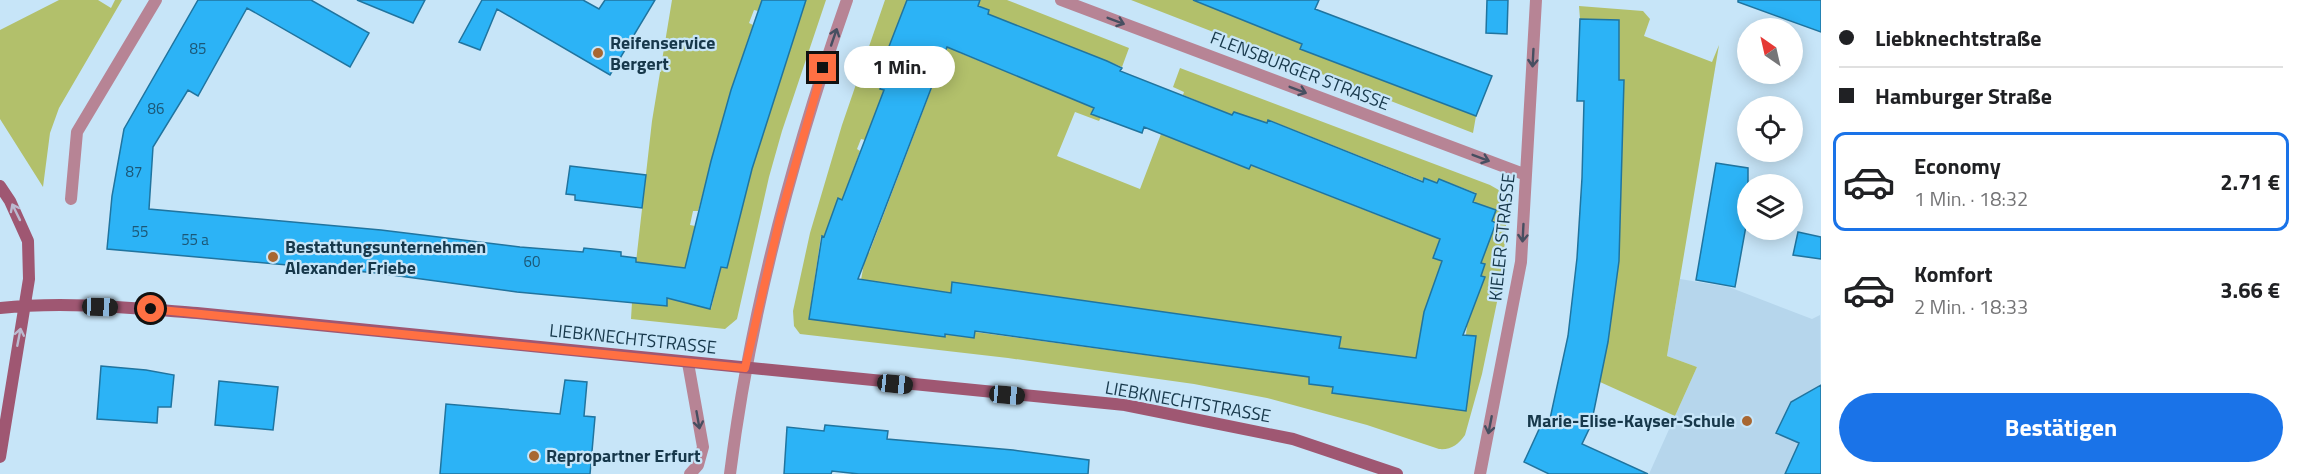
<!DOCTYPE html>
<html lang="de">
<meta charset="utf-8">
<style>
:root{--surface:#fff;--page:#f2f2f2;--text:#202124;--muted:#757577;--line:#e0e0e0;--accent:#1a73e8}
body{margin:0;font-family:"Titillium Web",sans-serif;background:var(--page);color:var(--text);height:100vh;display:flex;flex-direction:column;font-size:22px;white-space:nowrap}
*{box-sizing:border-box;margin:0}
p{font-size:20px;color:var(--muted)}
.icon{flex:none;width:33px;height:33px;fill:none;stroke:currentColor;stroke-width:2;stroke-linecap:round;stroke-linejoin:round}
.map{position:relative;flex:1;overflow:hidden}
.drawer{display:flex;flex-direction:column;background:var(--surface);width:480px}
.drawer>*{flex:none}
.hud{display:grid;align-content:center;height:132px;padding:0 18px;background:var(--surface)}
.needle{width:39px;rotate:326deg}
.buttons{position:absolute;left:1737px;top:18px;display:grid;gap:12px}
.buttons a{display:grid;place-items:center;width:66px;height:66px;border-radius:50%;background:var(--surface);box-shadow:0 3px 15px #0003;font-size:30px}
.end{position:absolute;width:27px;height:27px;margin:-14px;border:8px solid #ff7043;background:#111;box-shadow:0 0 0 3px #111}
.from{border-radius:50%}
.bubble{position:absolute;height:42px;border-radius:21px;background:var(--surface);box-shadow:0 3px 15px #0003;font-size:20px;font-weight:700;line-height:42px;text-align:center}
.car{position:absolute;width:18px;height:36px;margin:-18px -9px;border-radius:8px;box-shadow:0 0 4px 2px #0007;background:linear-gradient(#222 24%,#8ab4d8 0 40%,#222 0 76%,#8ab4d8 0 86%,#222 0)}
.hud b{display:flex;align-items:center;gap:21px;height:57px;font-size:22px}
.hud b+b{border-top:2px solid var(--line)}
.hud i{width:15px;height:15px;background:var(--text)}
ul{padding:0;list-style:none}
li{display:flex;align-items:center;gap:18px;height:99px;margin:0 12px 9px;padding:0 6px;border:3px solid transparent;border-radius:12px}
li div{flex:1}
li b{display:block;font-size:22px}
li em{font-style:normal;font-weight:700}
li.active{border-color:var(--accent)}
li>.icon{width:54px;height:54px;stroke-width:1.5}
.cta{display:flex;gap:12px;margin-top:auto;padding:12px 18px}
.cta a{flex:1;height:69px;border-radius:36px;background:var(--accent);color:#fff;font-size:24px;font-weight:700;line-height:69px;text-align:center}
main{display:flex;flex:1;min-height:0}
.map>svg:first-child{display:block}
.built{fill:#b6d6ec}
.green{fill:#b2c06b}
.building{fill:#2cb3f6;stroke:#20749f;stroke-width:1.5;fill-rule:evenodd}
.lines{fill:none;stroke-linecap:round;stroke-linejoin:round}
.street{stroke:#b78495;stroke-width:12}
.secondary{stroke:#9f5772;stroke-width:12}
.oneway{stroke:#474f61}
.oneway2{stroke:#bbbad0}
.route{stroke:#ff7043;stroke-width:8}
.poi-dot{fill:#a86732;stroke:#c7e5f8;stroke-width:2}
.labels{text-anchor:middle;stroke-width:4.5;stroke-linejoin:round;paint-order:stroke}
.number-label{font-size:15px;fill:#1c5776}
.poi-label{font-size:18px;font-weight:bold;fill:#17384b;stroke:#c7e5f8;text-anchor:start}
.street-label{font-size:18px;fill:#17384b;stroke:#c7e5f8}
</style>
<main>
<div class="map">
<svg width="1821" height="474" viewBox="0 0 1821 474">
<rect width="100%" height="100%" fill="#c7e5f8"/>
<path class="built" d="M 1680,279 L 1729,287 L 1812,319 L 1820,315 L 1821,474 L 1649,474 L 1697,367 L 1667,356 Z"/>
<path class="green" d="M 59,0 L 98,0 L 111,8 L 115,0 L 122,0 L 59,108 L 50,133 L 43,187 L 0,119 L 0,30 Z
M 672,0 L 762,0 L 758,11 L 754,10 L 749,23 L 753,25 L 731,90 L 698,211 L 693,211 L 690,225 L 695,226 L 685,268 L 636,262 L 652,121 Z
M 806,0 L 826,0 L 782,131 L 769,177 L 737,319 L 725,329 L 631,319 L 632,302 L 667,306 L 667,298 L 711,309 L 721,267 L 727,268 L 752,169 Z
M 885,0 L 907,0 L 888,49 L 896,52 L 880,88 L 884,90 L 865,140 L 861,139 L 857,149 L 860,151 L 842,200 L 838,198 L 834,209 L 838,211 L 825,237 L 821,236 L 809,318 L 944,337 L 945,334 L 974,338 L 975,332 L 1309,377 L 1309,384 L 1333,387 L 1333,393 L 1465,411 L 1476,336 L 1466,335 L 1467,325 L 1484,277 L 1481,276 L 1485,265 L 1481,263 L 1496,223 L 1492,221 L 1496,210 L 1473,202 L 1476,193 L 1439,179 L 1437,183 L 1425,178 L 1423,181 L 1269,120 L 1265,127 L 1234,112 L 1232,115 L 1183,95 L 1184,92 L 1173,87 L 1180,68 L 1490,185 L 1504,193 L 1508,200 L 1502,278 L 1482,374 L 1465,435 C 1458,445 1451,450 1439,449 L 1367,425 L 1267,398 L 1194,384 L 1008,358 L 800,334 L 794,326 L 793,311 L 810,233 L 842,125 Z
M 972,0 L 1007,0 L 1129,48 L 1122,67 L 988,14 L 989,10 L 978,6 L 979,3 Z
M 1131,0 L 1193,0 L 1302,44 L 1300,49 L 1476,116 L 1473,133 Z
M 1579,6 L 1643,11 L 1650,19 L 1644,36 L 1712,62 L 1719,45 L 1667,356 L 1697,367 L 1675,416 L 1600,382 L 1619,261 L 1624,80 L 1619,80 L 1619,20 L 1580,19 Z
M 943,38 L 960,53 L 1104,111 L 1099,121 L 1075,112 L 1057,156 L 1140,189 L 1161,134 L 1249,169 L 1251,165 L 1418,231 L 1444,230 L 1442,261 L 1424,312 L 1421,330 L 1429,360 L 1339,348 L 952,283 L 951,293 L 861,280 L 866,252 L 869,253 L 939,69 Z"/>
<path class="building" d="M 198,0 L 311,0 L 369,33 L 350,67 L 247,8 L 198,96 L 188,90 L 153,147 L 149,209 L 381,230 L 520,247 L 583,252 L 584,248 L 621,252 L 621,256 L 636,258 L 636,262 L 685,268 L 711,161 L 731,90 L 762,0 L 806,0 L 752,169 L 727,268 L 721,267 L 710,309 L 667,298 L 667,306 L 517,292 L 377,273 L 107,249 L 112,196 L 124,129 Z
M 357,0 L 425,0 L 413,23 Z
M 482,0 L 583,0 L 599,9 L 605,0 L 655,0 L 610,75 L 497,9 L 480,50 L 459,42 Z
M 907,0 L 980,0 L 978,6 L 989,10 L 988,14 L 1107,61 L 1122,68 L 1120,71 L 1232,115 L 1234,112 L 1267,123 L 1268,120 L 1423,182 L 1424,178 L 1437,183 L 1439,179 L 1476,194 L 1473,202 L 1496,210 L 1492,221 L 1496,223 L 1481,263 L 1485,264 L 1481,276 L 1485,277 L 1463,335 L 1476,336 L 1466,411 L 1332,393 L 1333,387 L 1309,384 L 1309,377 L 975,331 L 974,338 L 945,334 L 945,337 L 809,319 L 822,236 L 824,237 L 838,198 L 842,200 L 884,90 L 880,89 L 894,51 L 888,49 ZM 947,47 L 1094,108 L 1091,114 L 1142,133 L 1144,127 L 1249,169 L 1251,165 L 1440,239 L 1433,258 L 1442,261 L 1424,312 L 1416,358 L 1339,348 L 1341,337 L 952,282 L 951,293 L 858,279 Z
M 1193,0 L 1319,0 L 1315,9 L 1492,76 L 1476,116 L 1300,49 L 1302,44 Z
M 1487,0 L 1508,0 L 1507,34 L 1486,33 Z
M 1738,0 L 1821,0 L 1821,32 L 1738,2 Z
M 1580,19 L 1619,20 L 1619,80 L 1624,80 L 1619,261 L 1608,342 L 1591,425 L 1582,444 L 1648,474 L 1549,474 L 1524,462 L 1541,425 L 1548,428 L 1568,336 L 1577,258 L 1582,178 L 1584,101 L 1577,101 Z
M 1716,163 L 1748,168 L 1748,215 L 1735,287 L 1696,280 Z
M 570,166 L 646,175 L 642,208 L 575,200 L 575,195 L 566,194 Z
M 1798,232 L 1821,237 L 1821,259 L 1793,255 Z
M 101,366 L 146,370 L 174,375 L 171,407 L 158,407 L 157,423 L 97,419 Z
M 565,380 L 587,382 L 584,416 L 595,417 L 590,474 L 440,474 L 446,404 L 560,414 Z
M 219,381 L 278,387 L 273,430 L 215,425 Z
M 1821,385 L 1821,474 L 1785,474 L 1799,443 L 1776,433 L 1791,402 Z
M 825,425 L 888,431 L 887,439 L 1013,450 L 1089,460 L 1088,474 L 859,474 L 832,471 L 831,474 L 784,474 L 787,427 L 824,431 Z"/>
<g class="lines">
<path class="street" d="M 1061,0 L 1526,175
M 71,199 L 77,132 L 156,0
M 688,363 L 703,447 L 698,465 L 690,474
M 730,474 C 750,312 793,154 847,0
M 1480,474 L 1521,262 L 1536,0"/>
<path class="secondary" d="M 0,186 L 10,201 L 28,241 L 29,279 L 0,457
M 0,308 C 65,301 132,308 197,313 L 1125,405 L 1293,439 L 1397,474"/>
</g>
<defs><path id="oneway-shaft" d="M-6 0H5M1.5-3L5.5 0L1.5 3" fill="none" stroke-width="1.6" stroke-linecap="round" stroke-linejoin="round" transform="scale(1.5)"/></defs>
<g class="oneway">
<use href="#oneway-shaft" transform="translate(1116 21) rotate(21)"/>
<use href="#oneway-shaft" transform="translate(834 37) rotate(-71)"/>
<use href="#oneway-shaft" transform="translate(1533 58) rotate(93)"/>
<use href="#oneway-shaft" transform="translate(1298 90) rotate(21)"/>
<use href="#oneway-shaft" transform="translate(1481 158) rotate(21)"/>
<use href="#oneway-shaft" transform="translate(1523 233) rotate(93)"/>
<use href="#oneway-shaft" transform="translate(698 420) rotate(80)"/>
<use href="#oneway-shaft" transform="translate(1490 425) rotate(101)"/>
</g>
<g class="oneway2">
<use href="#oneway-shaft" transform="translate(16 212) rotate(-116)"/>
<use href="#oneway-shaft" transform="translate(19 337) rotate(-79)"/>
</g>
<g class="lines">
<path class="route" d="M 151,309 L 745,368 L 780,218 L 823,68"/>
</g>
<g class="poi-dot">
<circle cx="598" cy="53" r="6"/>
<circle cx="273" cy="257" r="6"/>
<circle cx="1747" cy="421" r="6"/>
<circle cx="534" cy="456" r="6"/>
</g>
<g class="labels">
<g class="number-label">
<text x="198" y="54">85</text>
<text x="156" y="114">86</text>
<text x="134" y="177">87</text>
<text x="140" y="237">55</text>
<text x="195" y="245">55 a</text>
<text x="532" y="267">60</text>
</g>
<g class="poi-label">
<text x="610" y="49">Reifenservice<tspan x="610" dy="21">Bergert</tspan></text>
<text x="285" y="253">Bestattungsunternehmen<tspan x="285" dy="21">Alexander Friebe</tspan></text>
<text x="1735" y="427" text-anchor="end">Marie-Elise-Kayser-Schule</text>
<text x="546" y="462">Repropartner Erfurt</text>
</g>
<g class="street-label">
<text transform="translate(1300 71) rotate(21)" y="6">FLENSBURGER STRASSE</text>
<text transform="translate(1502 237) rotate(-84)" y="6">KIELER STRASSE</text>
<text transform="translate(633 339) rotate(6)" y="6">LIEBKNECHTSTRASSE</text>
<text transform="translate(1188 402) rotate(10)" y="6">LIEBKNECHTSTRASSE</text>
</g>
</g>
</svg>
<div class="buttons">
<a><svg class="needle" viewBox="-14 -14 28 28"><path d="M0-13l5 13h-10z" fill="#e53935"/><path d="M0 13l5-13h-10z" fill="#757577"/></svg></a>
<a><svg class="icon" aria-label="locate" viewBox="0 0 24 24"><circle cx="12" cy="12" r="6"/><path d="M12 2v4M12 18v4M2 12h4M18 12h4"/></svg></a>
<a><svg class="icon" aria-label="layers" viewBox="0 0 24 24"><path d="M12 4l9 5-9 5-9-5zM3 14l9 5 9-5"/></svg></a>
</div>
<i class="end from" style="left:151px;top:309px"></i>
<i class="end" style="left:823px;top:68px"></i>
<div class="bubble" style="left:844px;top:46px;width:111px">1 Min.</div>
<i class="car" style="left:100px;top:307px;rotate:92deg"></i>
<i class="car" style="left:895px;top:384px;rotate:96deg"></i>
<i class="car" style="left:1007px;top:395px;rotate:95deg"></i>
</div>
<section class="drawer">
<div class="hud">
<b><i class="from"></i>Liebknechtstraße</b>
<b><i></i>Hamburger Straße</b>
</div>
<ul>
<li class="active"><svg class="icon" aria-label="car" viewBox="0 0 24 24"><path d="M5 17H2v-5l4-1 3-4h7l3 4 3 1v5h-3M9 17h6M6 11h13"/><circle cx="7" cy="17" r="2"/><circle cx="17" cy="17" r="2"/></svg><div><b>Economy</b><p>1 Min. · 18:32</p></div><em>2.71 €</em></li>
<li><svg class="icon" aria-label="car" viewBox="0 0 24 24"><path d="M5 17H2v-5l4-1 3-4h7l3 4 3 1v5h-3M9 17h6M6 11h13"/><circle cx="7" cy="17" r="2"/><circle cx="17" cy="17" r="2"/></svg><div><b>Komfort</b><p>2 Min. · 18:33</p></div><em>3.66 €</em></li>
</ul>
<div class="cta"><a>Bestätigen</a></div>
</section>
</main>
